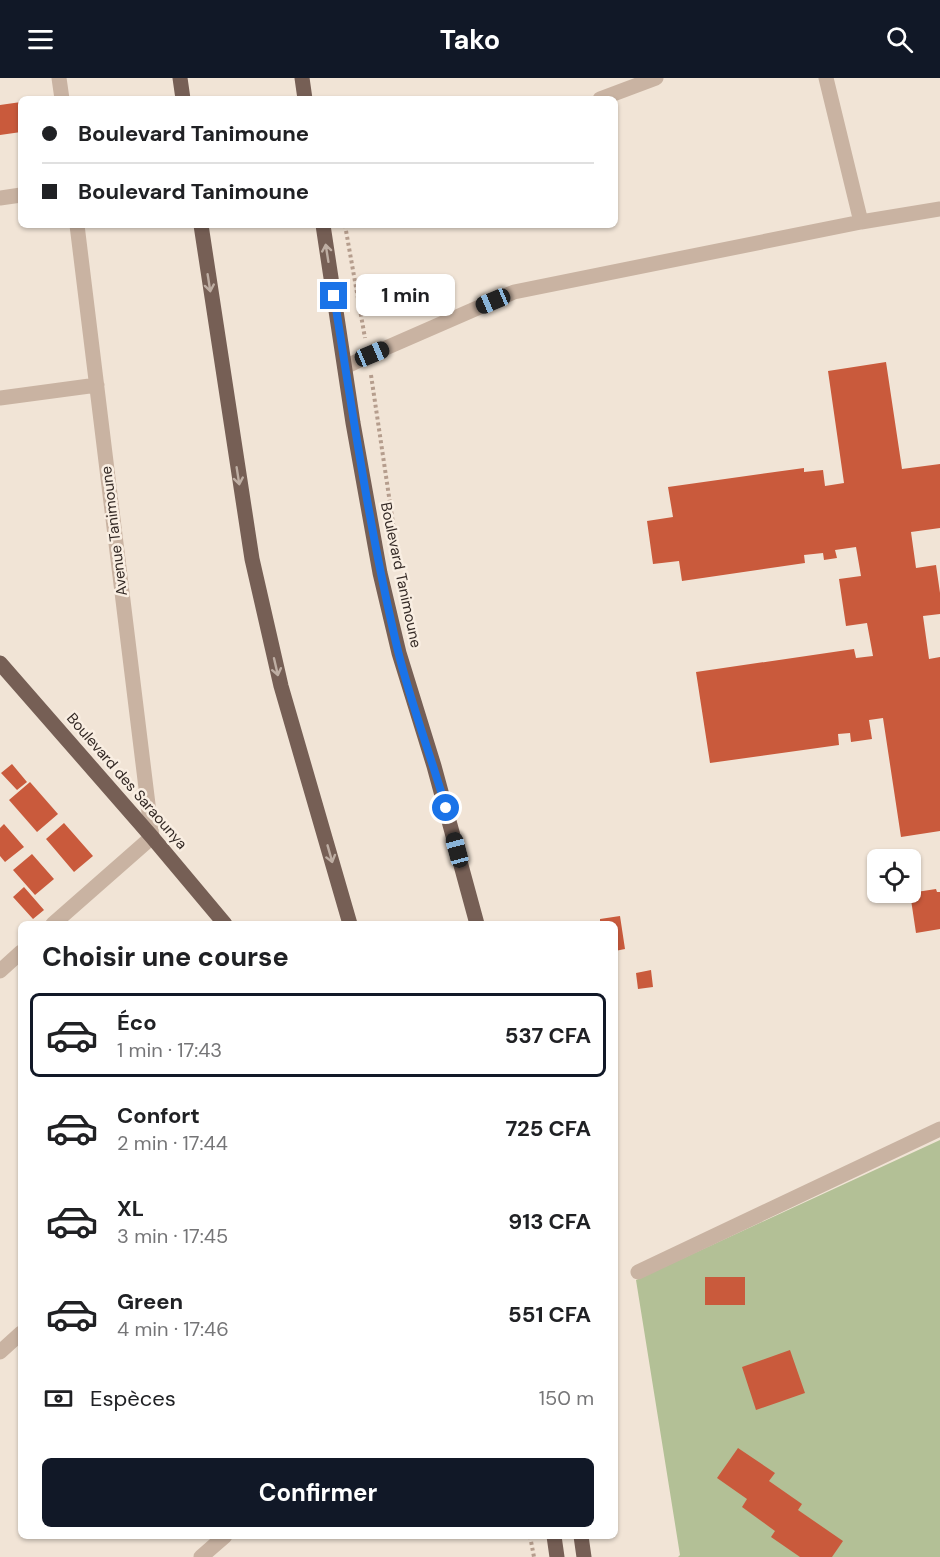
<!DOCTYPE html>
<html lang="fr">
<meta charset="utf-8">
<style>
:root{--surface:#fff;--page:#f6f6f6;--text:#202124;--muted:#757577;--line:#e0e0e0;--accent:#111827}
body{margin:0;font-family:"DM Sans",sans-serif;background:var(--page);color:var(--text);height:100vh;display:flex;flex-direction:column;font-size:22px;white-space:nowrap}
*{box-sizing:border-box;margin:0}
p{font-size:20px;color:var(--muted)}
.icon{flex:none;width:33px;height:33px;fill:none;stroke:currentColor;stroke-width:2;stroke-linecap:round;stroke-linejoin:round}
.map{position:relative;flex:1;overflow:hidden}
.sheet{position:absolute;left:18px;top:843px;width:600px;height:618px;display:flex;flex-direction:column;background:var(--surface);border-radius:9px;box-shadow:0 2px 4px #0004}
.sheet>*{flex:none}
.hud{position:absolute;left:18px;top:18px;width:600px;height:132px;border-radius:9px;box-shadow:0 2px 4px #0004;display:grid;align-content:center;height:132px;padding:0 24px;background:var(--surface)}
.tools{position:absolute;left:867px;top:771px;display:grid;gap:12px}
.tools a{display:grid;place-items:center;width:54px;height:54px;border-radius:9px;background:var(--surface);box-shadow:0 2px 4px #0004;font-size:30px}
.end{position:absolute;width:27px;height:27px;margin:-14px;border:8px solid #1a73e8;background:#fff;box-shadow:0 0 0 3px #fff}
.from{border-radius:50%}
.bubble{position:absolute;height:42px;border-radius:9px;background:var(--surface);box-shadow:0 2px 4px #0004;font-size:20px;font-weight:700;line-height:42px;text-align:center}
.car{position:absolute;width:18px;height:36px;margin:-18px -9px;border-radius:8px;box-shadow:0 0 4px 2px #0007;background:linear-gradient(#222 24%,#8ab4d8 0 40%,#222 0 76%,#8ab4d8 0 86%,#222 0)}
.hud b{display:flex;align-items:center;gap:21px;height:57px;font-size:22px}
.hud b+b{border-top:2px solid var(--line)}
.hud i{width:15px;height:15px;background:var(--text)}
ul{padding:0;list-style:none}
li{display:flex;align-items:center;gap:18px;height:84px;margin:0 12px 9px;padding:0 12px;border:3px solid transparent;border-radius:9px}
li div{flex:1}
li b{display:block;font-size:22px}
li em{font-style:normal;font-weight:700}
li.active{border-color:var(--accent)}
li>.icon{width:54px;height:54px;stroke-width:1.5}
h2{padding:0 24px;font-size:27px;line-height:72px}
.pay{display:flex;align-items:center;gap:15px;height:66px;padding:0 24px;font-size:22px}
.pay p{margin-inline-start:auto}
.cta{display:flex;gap:12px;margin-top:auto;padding:12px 24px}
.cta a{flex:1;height:69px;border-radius:9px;background:var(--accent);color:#fff;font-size:24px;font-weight:700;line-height:69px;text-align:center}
header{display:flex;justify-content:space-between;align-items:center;height:78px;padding:0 24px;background:var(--accent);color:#fff;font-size:27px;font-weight:700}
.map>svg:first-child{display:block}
.green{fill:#b3c096}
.building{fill:#c95a3c}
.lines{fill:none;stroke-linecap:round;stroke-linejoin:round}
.path{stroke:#b59d8d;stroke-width:4;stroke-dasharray:3 3;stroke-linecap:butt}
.minor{stroke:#c9b3a2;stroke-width:15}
.major{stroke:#765f55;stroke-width:15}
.oneway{stroke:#beaea3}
.route{stroke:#1a73e8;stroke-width:8}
.labels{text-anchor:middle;stroke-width:5;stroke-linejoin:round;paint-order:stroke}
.street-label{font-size:15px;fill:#332925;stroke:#f9eee2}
</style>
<header><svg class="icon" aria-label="menu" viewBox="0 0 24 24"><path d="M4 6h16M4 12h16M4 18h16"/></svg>Tako<svg class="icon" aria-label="search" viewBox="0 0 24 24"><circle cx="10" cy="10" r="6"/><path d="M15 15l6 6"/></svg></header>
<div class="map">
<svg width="940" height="1479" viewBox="0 0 940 1479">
<rect width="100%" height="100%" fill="#f1e4d6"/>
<path class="green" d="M 940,1062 L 940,1479 L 678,1479 L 680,1477 L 636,1202 Z"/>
<path class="building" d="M 21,24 L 21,54 L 0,57 L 0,27 Z
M 886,284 L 902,391 L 940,386 L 940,450 L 911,454 L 916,490 L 936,487 L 940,515 L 940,536 L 923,538 L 929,581 L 940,579 L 940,753 L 901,759 L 883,640 L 869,642 L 872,661 L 851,664 L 850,655 L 838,656 L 839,667 L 710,685 L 696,594 L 854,571 L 856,580 L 873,578 L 867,545 L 846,548 L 839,501 L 861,498 L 856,469 L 835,472 L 837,480 L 824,482 L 823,475 L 804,477 L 805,485 L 682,503 L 679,483 L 653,486 L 647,443 L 673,439 L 668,409 L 804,390 L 804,394 L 823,392 L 825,408 L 844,405 L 828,293 Z
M 12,686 L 27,704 L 17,712 L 1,695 Z
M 30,704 L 58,736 L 37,754 L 9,722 Z
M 64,745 L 93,778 L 74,794 L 46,761 Z
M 4,746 L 24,769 L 5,784 L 0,778 L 0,750 Z
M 32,776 L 54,801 L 35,817 L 13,792 Z
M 24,809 L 44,832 L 33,841 L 13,819 Z
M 936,811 L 937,814 L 940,814 L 940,851 L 916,855 L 910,815 Z
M 620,838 L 625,871 L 615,873 L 615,846 L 600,846 L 600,841 Z
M 651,892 L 653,909 L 638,911 L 636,895 Z
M 705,1199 L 745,1199 L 745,1227 L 705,1227 Z
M 790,1272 L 805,1315 L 756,1332 L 742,1289 Z
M 738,1370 L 775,1395 L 769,1403 L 802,1426 L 798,1432 L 843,1463 L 832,1479 L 800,1479 L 771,1459 L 775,1453 L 742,1429 L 747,1421 L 717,1400 Z"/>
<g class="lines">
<path class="path" d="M 345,147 L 365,260
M 371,297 L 395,459
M 530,1458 L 534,1479"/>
<path class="minor" d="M 59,0 L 62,21
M 826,0 L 861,144
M 600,21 L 656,0
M 0,120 L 21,117
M 345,289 L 372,276 L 514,214 L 861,144 L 940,131
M 0,320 L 97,307
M 53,846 L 152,759 L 77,147
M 0,893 L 21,874
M 638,1194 L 940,1051
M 0,1274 L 21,1255
M 201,1479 L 225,1458"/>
<path class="major" d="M 180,0 L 183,21
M 302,0 L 305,21
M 201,147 L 252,481 L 281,608 L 350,846
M 323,147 L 353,345 L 380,495 L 399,575 L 434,688 L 477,846
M 0,585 L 152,759 L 225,846
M 554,1458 L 557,1479
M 581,1458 L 584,1479"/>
</g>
<defs><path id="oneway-shaft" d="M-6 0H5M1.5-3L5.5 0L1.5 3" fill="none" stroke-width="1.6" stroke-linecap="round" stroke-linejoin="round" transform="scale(1.5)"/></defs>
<g class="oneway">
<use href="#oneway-shaft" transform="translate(327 175) rotate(-99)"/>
<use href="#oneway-shaft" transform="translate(209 205) rotate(81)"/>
<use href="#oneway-shaft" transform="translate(238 398) rotate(81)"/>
<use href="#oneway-shaft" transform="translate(276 589) rotate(77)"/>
<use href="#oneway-shaft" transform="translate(330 776) rotate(74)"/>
</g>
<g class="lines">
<path class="route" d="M 334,218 C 353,337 370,456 398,573 C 411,626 431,678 446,730"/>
</g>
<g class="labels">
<g class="street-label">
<text transform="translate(114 453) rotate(-97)" y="5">Avenue Tanimoune</text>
<text transform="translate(401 497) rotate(78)" y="5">Boulevard Tanimoune</text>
<text transform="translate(127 703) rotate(49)" y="5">Boulevard des Saraounya</text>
</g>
</g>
</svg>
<div class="tools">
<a><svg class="icon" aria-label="locate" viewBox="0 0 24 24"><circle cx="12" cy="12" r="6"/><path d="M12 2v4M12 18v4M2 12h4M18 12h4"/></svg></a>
</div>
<i class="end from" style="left:446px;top:730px"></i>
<i class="end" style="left:334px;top:218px"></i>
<div class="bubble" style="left:356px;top:196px;width:99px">1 min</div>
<i class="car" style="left:493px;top:223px;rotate:247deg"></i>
<i class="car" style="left:372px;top:276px;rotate:67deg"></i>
<i class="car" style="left:457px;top:772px;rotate:345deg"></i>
<div class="hud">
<b><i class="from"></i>Boulevard Tanimoune</b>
<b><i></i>Boulevard Tanimoune</b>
</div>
<section class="sheet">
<h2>Choisir une course</h2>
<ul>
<li class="active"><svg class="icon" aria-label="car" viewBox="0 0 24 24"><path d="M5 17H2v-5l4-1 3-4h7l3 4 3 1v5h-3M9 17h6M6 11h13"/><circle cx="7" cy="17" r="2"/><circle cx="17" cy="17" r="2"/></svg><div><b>Éco</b><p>1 min · 17:43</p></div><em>537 CFA</em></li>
<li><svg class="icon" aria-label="car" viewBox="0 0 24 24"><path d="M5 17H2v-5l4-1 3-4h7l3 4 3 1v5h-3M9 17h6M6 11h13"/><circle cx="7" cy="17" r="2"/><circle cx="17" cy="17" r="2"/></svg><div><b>Confort</b><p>2 min · 17:44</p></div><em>725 CFA</em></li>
<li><svg class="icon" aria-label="car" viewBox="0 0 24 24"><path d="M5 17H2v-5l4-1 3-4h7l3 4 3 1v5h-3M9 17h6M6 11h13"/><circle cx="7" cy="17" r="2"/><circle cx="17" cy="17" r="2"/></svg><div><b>XL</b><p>3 min · 17:45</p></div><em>913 CFA</em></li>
<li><svg class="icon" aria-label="car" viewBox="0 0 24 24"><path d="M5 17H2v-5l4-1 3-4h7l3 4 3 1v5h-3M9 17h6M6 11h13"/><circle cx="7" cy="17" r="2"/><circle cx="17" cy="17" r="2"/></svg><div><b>Green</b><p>4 min · 17:46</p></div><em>551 CFA</em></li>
</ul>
<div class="pay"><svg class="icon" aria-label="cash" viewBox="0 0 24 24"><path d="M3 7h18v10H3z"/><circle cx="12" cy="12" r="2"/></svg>Espèces<p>150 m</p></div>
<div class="cta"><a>Confirmer</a></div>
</section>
</div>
